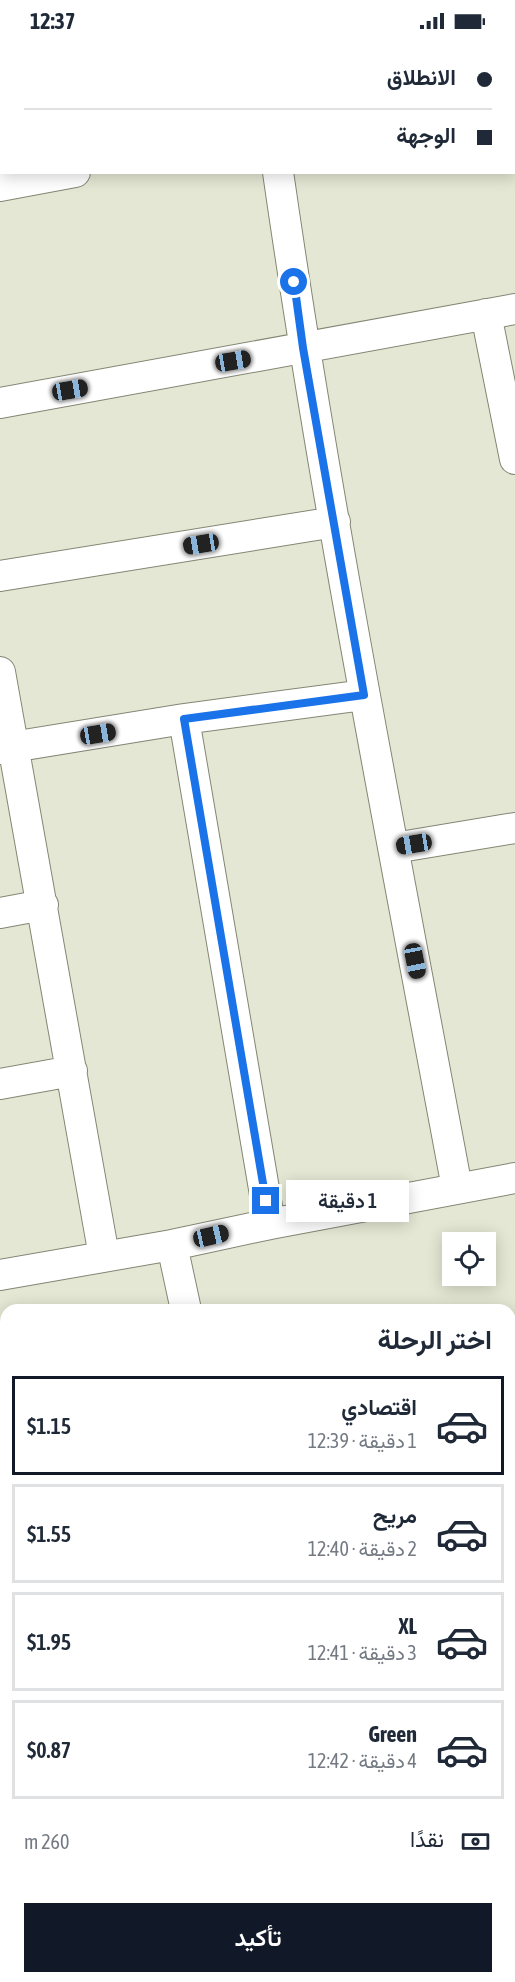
<!DOCTYPE html>
<html lang="ar">
<meta charset="utf-8">
<style>
:root{--surface:#fff;--page:#f6f6f7;--text:#1f2937;--muted:#747a83;--line:#e0e1e3;--accent:#111827}
body{margin:0;font-family:"Asap Condensed",Vazirmatn,sans-serif;background:var(--page);color:var(--text);direction:rtl;height:100vh;display:flex;flex-direction:column;font-size:22px;white-space:nowrap}
*{box-sizing:border-box;margin:0}
p{font-size:20px;color:var(--muted)}
.icon{flex:none;width:33px;height:33px;fill:none;stroke:currentColor;stroke-width:2;stroke-linecap:round;stroke-linejoin:round}
.map{position:relative;flex:1;overflow:hidden;direction:ltr}
.drawer{position:absolute;left:0px;top:1262px;width:516px;height:680px;display:flex;flex-direction:column;background:var(--surface);border-radius:18px 18px 0 0;box-shadow:0 3px 15px #0003;direction:rtl}
.drawer>*{flex:none}
.banner{position:absolute;left:0px;top:0px;width:516px;height:132px;box-shadow:0 3px 15px #0003;direction:rtl;display:grid;align-content:center;height:132px;padding:0 24px;background:var(--surface)}
.controls{position:absolute;left:442px;top:1190px;display:grid;gap:12px}
.controls a{display:grid;place-items:center;width:54px;height:54px;border-radius:0px;background:var(--surface);box-shadow:0 3px 15px #0003;font-size:30px}
.end{position:absolute;width:27px;height:27px;margin:-14px;border:8px solid #1a73e8;background:#fff;box-shadow:0 0 0 3px #fff}
.from{border-radius:50%}
.bubble{position:absolute;height:42px;border-radius:0px;background:var(--surface);box-shadow:0 3px 15px #0003;font-size:20px;font-weight:600;line-height:42px;text-align:center;direction:rtl}
.car{position:absolute;width:18px;height:36px;margin:-18px -9px;border-radius:8px;box-shadow:0 0 4px 2px #0007;background:linear-gradient(#222 24%,#8ab4d8 0 40%,#222 0 76%,#8ab4d8 0 86%,#222 0)}
.banner b{display:flex;align-items:center;gap:21px;height:57px;font-size:22px}
.banner b+b{border-top:2px solid var(--line)}
.banner i{width:15px;height:15px;background:var(--text)}
ul{padding:0;list-style:none}
li{display:flex;align-items:center;gap:18px;height:99px;margin:0 12px 9px;padding:0 12px;border:3px solid var(--line);border-radius:0px}
li div{flex:1}
li b{display:block;font-size:22px}
li em{font-style:normal;font-weight:600}
li.active{border-color:var(--accent)}
li>.icon{width:54px;height:54px;stroke-width:1.5}
h2{padding:0 24px;font-size:27px;line-height:72px}
.pay{display:flex;align-items:center;gap:15px;height:66px;padding:0 24px;font-size:22px}
.pay p{margin-inline-start:auto}
.button{display:flex;gap:12px;margin-top:auto;padding:12px 24px}
.button a{flex:1;height:69px;border-radius:0px;background:var(--accent);color:#fff;font-size:24px;font-weight:600;line-height:69px;text-align:center}
.status{display:flex;justify-content:space-between;align-items:center;height:42px;padding:0 30px;background:var(--surface);direction:ltr}
.status svg{height:16px;fill:currentColor}
.map>svg:first-child{display:block}
.lines{fill:none;stroke-linecap:round;stroke-linejoin:round}
.minor-casing{stroke:#838674;stroke-width:32}
.tertiary-casing{stroke:#838674;stroke-width:34}
.minor{stroke:#fff;stroke-width:30}
.tertiary{stroke:#fff;stroke-width:33}
.route{stroke:#1a73e8;stroke-width:8}
</style>
<div class="status"><b>12:37</b><svg viewBox="0 0 49 12"><path d="M0 12V9h3v3zM5 12V6h3v6zM10 12V3h3v9zM15 12V0h3v12zM26 1h20v11H26zM47 4h2v5h-2z"/></svg></div>
<div class="map">
<svg width="515" height="1940" viewBox="0 0 515 1940">
<rect width="100%" height="100%" fill="#e3e7d3"/>
<g class="lines">
<g class="minor-casing">
<path id="minor" d="M 16,0 L 16,2
M 194,0 L 195,2
M 386,0 L 386,2
M 514,50 L 515,50
M 278,130 C 327,471 394,808 457,1146
M 0,144 L 75,130
M 486,272 L 515,417
M 0,361 L 515,267
M 0,534 L 335,480
M 0,630 L 104,1214
M 184,677 L 270,1182
M 0,707 L 184,677 L 364,653
M 394,806 L 515,786
M 0,871 L 43,863
M 0,1042 L 72,1029
M 172,1203 L 186,1268
M 0,1233 L 172,1203 L 270,1182 L 515,1136
M 510,1315 L 515,1314
M 510,1337 L 515,1365
M 0,1408 L 6,1407
M 510,1658 L 515,1657
M 0,1779 L 6,1813
M 27,1935 L 28,1940"/>
</g>
<g class="tertiary-casing">
<path id="tertiary" d="M 510,1878 L 515,1877
M 510,1905 L 515,1904
M 161,1940 L 190,1935
M 313,1940 L 341,1935"/>
</g>
<use href="#minor" class="minor"/>
<use href="#tertiary" class="tertiary"/>
</g>
<g class="lines">
<path class="route" d="M 266,1159 L 184,677 L 364,653 L 303,306 L 294,240"/>
</g>
</svg>
<div class="controls">
<a><svg class="icon" aria-label="locate" viewBox="0 0 24 24"><circle cx="12" cy="12" r="6"/><path d="M12 2v4M12 18v4M2 12h4M18 12h4"/></svg></a>
</div>
<i class="end from" style="left:294px;top:240px"></i>
<i class="end" style="left:266px;top:1159px"></i>
<div class="bubble" style="left:286px;top:1138px;width:123px">1 دقيقة</div>
<i class="car" style="left:233px;top:319px;rotate:80deg"></i>
<i class="car" style="left:70px;top:348px;rotate:80deg"></i>
<i class="car" style="left:201px;top:502px;rotate:261deg"></i>
<i class="car" style="left:98px;top:692px;rotate:80deg"></i>
<i class="car" style="left:414px;top:802px;rotate:261deg"></i>
<i class="car" style="left:415px;top:919px;rotate:169deg"></i>
<i class="car" style="left:211px;top:1194px;rotate:77deg"></i>
<div class="banner">
<b><i class="from"></i>الانطلاق</b>
<b><i></i>الوجهة</b>
</div>
<section class="drawer">
<h2>اختر الرحلة</h2>
<ul>
<li class="active"><svg class="icon" aria-label="car" viewBox="0 0 24 24"><path d="M5 17H2v-5l4-1 3-4h7l3 4 3 1v5h-3M9 17h6M6 11h13"/><circle cx="7" cy="17" r="2"/><circle cx="17" cy="17" r="2"/></svg><div><b>اقتصادي</b><p>1 دقيقة · 12:39</p></div><em>$1.15</em></li>
<li><svg class="icon" aria-label="car" viewBox="0 0 24 24"><path d="M5 17H2v-5l4-1 3-4h7l3 4 3 1v5h-3M9 17h6M6 11h13"/><circle cx="7" cy="17" r="2"/><circle cx="17" cy="17" r="2"/></svg><div><b>مريح</b><p>2 دقيقة · 12:40</p></div><em>$1.55</em></li>
<li><svg class="icon" aria-label="car" viewBox="0 0 24 24"><path d="M5 17H2v-5l4-1 3-4h7l3 4 3 1v5h-3M9 17h6M6 11h13"/><circle cx="7" cy="17" r="2"/><circle cx="17" cy="17" r="2"/></svg><div><b>XL</b><p>3 دقيقة · 12:41</p></div><em>$1.95</em></li>
<li><svg class="icon" aria-label="car" viewBox="0 0 24 24"><path d="M5 17H2v-5l4-1 3-4h7l3 4 3 1v5h-3M9 17h6M6 11h13"/><circle cx="7" cy="17" r="2"/><circle cx="17" cy="17" r="2"/></svg><div><b>Green</b><p>4 دقيقة · 12:42</p></div><em>$0.87</em></li>
</ul>
<div class="pay"><svg class="icon" aria-label="cash" viewBox="0 0 24 24"><path d="M3 7h18v10H3z"/><circle cx="12" cy="12" r="2"/></svg>نقدًا<p>260 m</p></div>
<div class="button"><a>تأكيد</a></div>
</section>
</div>
